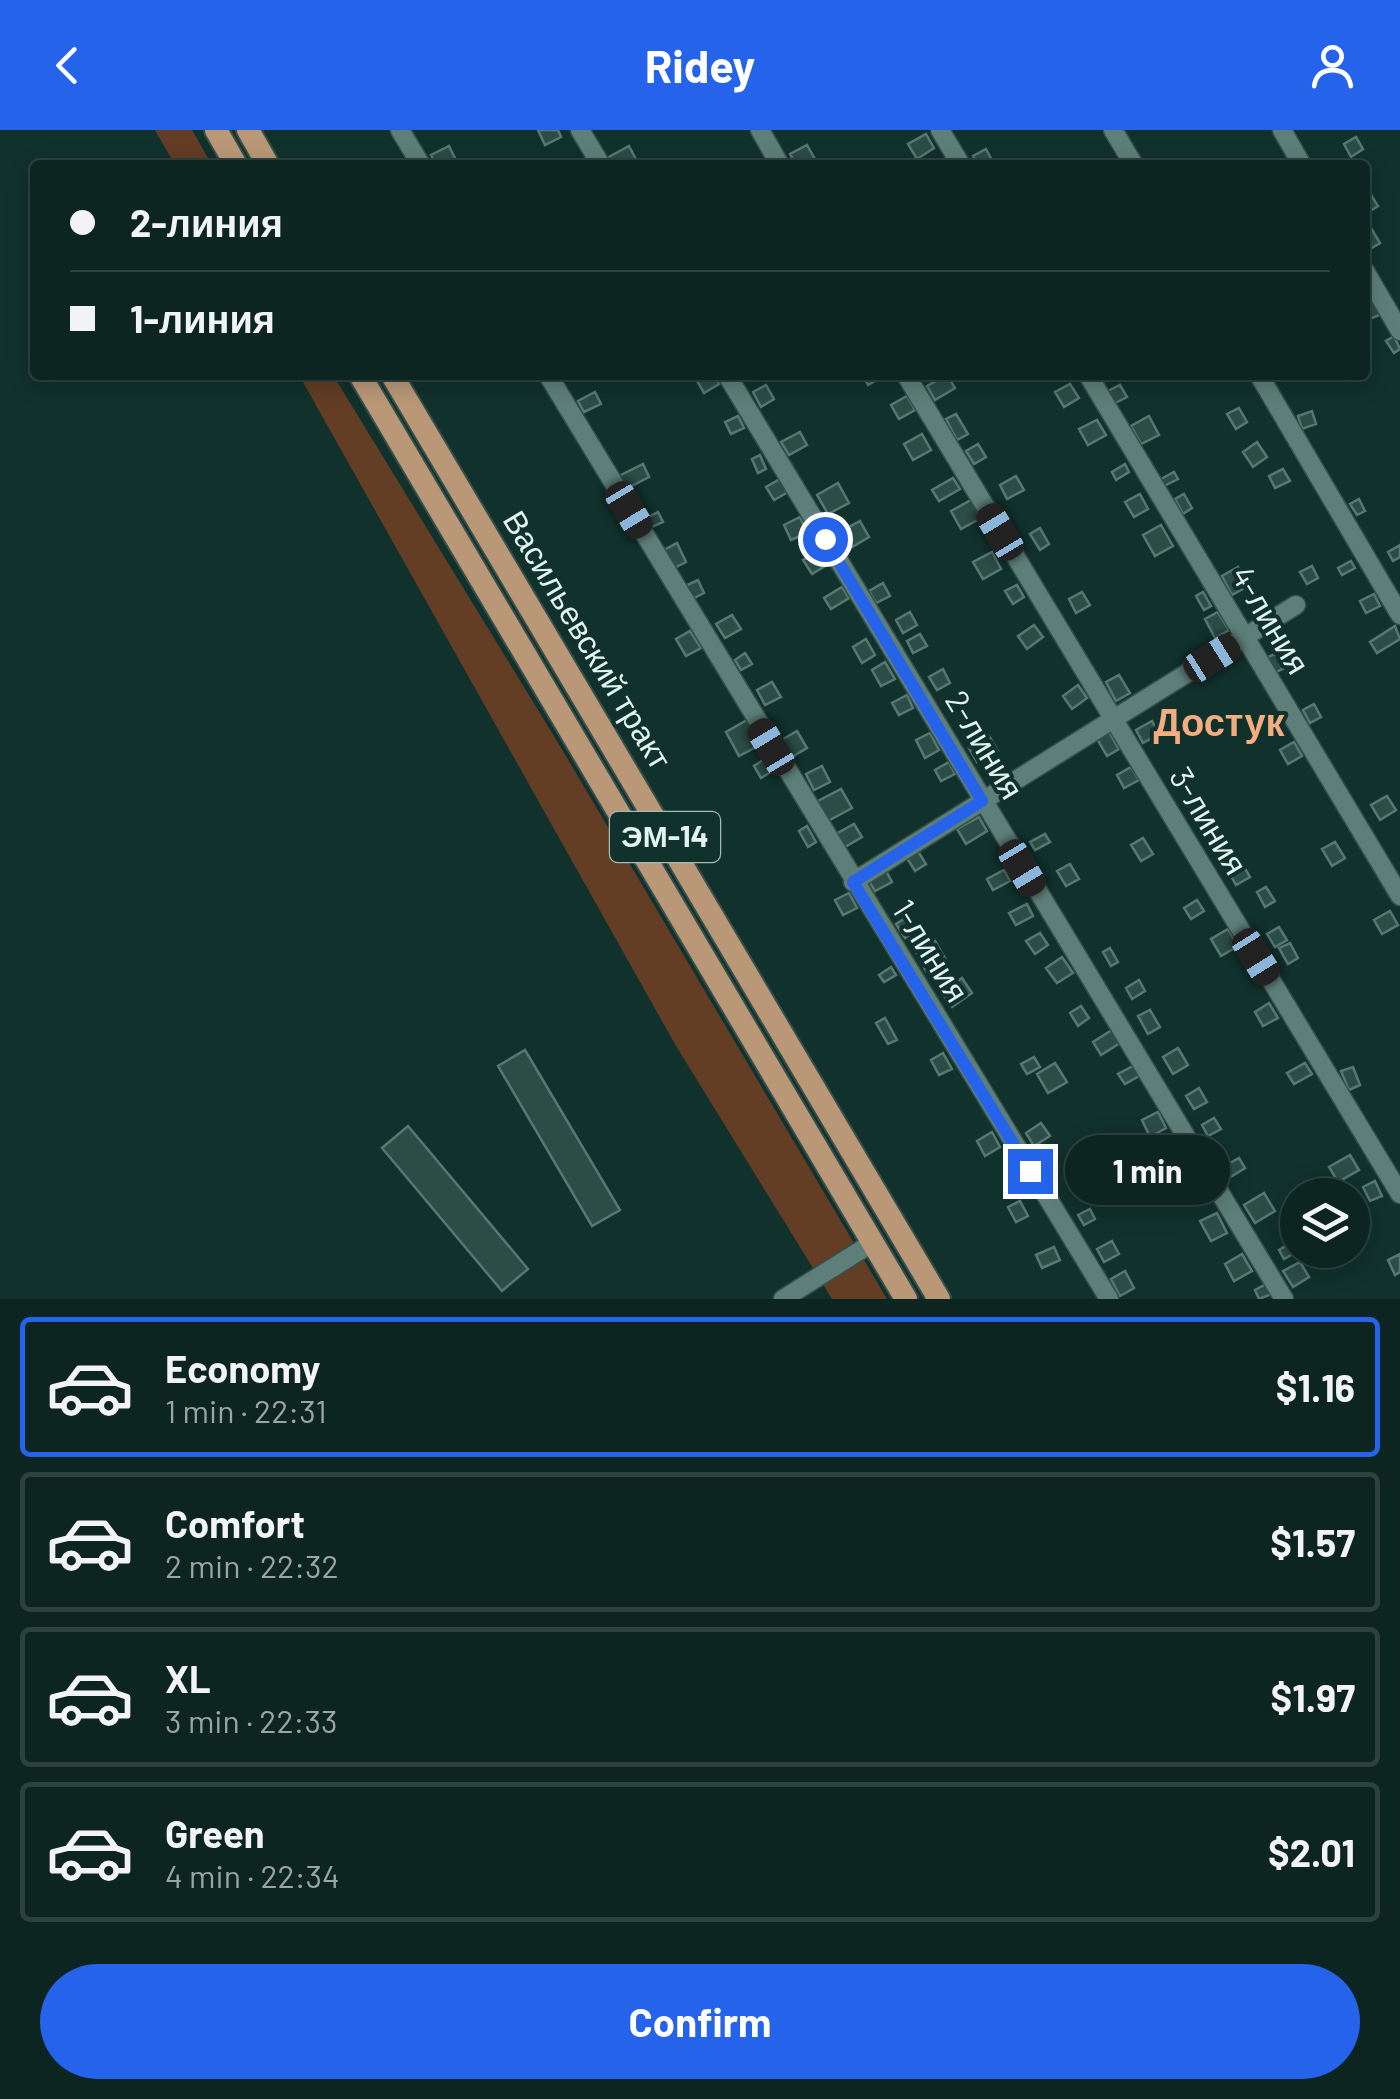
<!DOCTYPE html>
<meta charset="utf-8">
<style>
:root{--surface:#0d2521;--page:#1b312e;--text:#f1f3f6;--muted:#9aa5a5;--line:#2d423f;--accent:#2563eb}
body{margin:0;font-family:Barlow,sans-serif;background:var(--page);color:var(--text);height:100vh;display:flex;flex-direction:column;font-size:38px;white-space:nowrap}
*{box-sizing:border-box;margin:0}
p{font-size:32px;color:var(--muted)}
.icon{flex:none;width:55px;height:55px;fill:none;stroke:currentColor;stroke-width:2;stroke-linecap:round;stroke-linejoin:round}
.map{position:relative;height:1169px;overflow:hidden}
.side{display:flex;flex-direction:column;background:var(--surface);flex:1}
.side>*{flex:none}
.guide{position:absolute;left:30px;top:30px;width:1340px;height:220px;border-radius:10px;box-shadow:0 5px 25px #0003,0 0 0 2px var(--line);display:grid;align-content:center;height:220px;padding:0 40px;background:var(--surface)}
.controls{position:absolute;left:1280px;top:1048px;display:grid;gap:20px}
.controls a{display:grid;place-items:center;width:90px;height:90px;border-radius:50%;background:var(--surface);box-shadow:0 5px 25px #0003,0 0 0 2px var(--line);font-size:50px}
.end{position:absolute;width:45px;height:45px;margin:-22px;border:12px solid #2563eb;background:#fff;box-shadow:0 0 0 5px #fff}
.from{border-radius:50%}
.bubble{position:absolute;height:70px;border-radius:35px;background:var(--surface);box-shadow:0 5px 25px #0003,0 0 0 2px var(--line);font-size:32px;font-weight:700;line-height:70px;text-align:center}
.car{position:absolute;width:30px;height:60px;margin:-30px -15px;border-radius:12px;box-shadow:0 0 8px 2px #0007;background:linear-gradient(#222 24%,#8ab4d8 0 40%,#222 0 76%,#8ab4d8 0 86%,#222 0)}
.guide b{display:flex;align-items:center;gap:35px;height:95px;font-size:38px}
.guide b+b{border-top:2px solid var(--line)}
.guide i{width:25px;height:25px;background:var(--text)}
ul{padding:18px 0 0;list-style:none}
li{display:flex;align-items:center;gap:30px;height:140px;margin:0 20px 15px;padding:0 20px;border:5px solid var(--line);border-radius:10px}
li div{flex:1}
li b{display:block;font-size:38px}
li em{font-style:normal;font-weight:700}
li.current{border-color:var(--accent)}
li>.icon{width:90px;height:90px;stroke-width:1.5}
.button{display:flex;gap:20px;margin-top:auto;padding:20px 40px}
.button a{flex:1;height:115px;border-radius:60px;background:var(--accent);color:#fff;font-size:40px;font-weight:700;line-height:115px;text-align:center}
header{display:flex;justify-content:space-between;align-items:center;height:130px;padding:0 40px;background:var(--accent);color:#fff;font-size:45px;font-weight:700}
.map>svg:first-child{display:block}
.green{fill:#633d24}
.building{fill:#2c4c46;stroke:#577872;stroke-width:2.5}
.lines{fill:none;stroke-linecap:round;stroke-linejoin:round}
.minor-casing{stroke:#364e49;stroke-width:21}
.major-casing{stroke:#364e49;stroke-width:26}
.minor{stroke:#5e7f79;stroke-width:18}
.major{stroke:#ba9877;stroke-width:22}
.route{stroke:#2563eb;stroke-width:12}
.labels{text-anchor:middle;stroke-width:8;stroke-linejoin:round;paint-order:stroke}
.shield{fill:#11312c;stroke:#a3bab5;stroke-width:2.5}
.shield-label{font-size:30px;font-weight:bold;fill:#e2f4f0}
.street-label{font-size:32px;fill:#e2f4f0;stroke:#11312c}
.quarter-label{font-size:38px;font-weight:bold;fill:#f2ad81;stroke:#11312c}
</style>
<header><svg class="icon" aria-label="back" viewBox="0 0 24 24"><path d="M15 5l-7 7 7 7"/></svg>Ridey<svg class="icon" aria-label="person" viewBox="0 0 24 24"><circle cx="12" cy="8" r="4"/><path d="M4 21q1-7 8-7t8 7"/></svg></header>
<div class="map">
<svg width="1400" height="1169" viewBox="0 0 1400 1169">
<rect width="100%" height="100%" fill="#11312c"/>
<path class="green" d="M 155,0 L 192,0 L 212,35 L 175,35 Z
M 299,245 L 333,245 L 557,611 L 887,1169 L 832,1169 L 676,916 Z"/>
<path class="building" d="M 538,0 L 558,0 L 561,7 L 545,15 Z
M 926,4 L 934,18 L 917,29 L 908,14 Z
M 1356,7 L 1363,19 L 1351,27 L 1344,14 Z
M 807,15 L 816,31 L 809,35 L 796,35 L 790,24 Z
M 449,16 L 455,28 L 436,35 L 431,25 Z
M 629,16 L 639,35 L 611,35 L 607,28 Z
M 986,19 L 994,34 L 978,35 L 973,26 Z
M 1366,57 L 1378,76 L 1365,84 L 1365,58 Z
M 1371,98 L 1380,113 L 1370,119 L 1365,111 L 1365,102 Z
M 1376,168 L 1382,184 L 1367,190 L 1365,172 Z
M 1394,206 L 1400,219 L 1394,223 L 1386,211 Z
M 703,245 L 714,245 L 719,254 L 704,263 L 696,249 Z
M 863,245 L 885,245 L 868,255 Z
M 947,245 L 955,258 L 935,270 L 927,256 Z
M 1070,254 L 1079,268 L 1064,277 L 1055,262 Z
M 766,255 L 774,269 L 761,277 L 753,262 Z
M 1120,255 L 1127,267 L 1113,274 L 1106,262 Z
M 595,262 L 601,274 L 584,282 L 578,271 Z
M 907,266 L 915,280 L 899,289 L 891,275 Z
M 1239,278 L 1247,292 L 1236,299 L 1227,284 Z
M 1312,281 L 1316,294 L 1302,299 L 1298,286 Z
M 956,284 L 968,304 L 957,310 L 946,289 Z
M 738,286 L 744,298 L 731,304 L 725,292 Z
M 1149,286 L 1159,305 L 1141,314 L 1131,296 Z
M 1097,290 L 1106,305 L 1088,315 L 1079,299 Z
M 800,302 L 807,315 L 789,325 L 781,312 Z
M 922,304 L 931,320 L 913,330 L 904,314 Z
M 1257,312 L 1267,327 L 1253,337 L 1243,322 Z
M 978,314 L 986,327 L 974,334 L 966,321 Z
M 760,325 L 766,339 L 758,343 L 752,329 Z
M 643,334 L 649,347 L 626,359 L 619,346 Z
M 1125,334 L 1129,342 L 1116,350 L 1112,342 Z
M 1283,339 L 1290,351 L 1275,358 L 1269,346 Z
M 1174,342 L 1178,349 L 1164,356 L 1161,349 Z
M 1016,346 L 1024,360 L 1007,369 L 1000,355 Z
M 953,348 L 960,359 L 939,371 L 932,360 Z
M 780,349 L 788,362 L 774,370 L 766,357 Z
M 838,353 L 849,373 L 828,384 L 817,365 Z
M 1140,364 L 1148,379 L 1134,387 L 1125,372 Z
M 1184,364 L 1192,378 L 1183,384 L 1175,369 Z
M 1359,369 L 1365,381 L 1357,385 L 1350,374 Z
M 971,370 L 981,388 L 961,399 L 951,381 Z
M 658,382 L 663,392 L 650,398 L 645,389 Z
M 800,387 L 807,403 L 791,410 L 784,395 Z
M 860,391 L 869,407 L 849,419 L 840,402 Z
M 1161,395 L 1173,416 L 1155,426 L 1143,405 Z
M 1040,398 L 1049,414 L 1040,420 L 1030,404 Z
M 677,413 L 686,432 L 674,438 L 664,420 Z
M 1400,415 L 1400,427 L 1393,431 L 1388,422 Z
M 817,422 L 825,436 L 812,444 L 803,430 Z
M 992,422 L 1001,439 L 983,449 L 973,432 Z
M 1351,431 L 1355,438 L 1342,445 L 1338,438 Z
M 1312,436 L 1318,448 L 1307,454 L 1300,442 Z
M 1238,437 L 1248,456 L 1232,465 L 1222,446 Z
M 698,450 L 704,463 L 692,469 L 685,456 Z
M 883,453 L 890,466 L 876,473 L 869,461 Z
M 1017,455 L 1024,467 L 1013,474 L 1005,461 Z
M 842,457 L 849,468 L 831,479 L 824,468 Z
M 1082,462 L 1090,475 L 1076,483 L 1069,469 Z
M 1203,462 L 1211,476 L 1204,480 L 1196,466 Z
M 1374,464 L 1380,476 L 1366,483 L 1360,471 Z
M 910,482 L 917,495 L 903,503 L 896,490 Z
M 1218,482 L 1229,500 L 1215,508 L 1205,489 Z
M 732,485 L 741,499 L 725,508 L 716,494 Z
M 1034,495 L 1043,507 L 1027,519 L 1018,506 Z
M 1395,496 L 1400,509 L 1377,523 L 1370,512 Z
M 690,501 L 701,518 L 686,526 L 676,509 Z
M 920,504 L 927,516 L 913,523 L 907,511 Z
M 866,509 L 875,525 L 862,533 L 853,517 Z
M 1283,520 L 1291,535 L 1272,544 L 1264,529 Z
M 745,523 L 752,534 L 741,540 L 735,530 Z
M 885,532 L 895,549 L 881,556 L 872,540 Z
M 943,539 L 950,553 L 937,560 L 929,547 Z
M 1119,545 L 1130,563 L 1116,571 L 1106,552 Z
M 772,552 L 781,567 L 765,575 L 757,560 Z
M 1078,555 L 1087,568 L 1072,579 L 1063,566 Z
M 907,565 L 913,578 L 899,585 L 892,573 Z
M 1314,574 L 1321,587 L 1310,593 L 1303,580 Z
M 747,590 L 760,615 L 739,626 L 726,602 Z
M 1152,591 L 1159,604 L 1143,613 L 1136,600 Z
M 797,601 L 807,618 L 790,628 L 780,611 Z
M 1109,602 L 1119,619 L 1107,626 L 1097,609 Z
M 930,603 L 939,620 L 925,628 L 916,610 Z
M 989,606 L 998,621 L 977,632 L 969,618 Z
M 1294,612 L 1302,626 L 1288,634 L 1280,620 Z
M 766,628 L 774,640 L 761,648 L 754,636 Z
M 949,632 L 955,644 L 941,651 L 935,640 Z
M 822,636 L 830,652 L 814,660 L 806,644 Z
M 1131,637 L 1139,650 L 1124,658 L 1117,645 Z
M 841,659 L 852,678 L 826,692 L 816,672 Z
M 1387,666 L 1396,680 L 1380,690 L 1371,675 Z
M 979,687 L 987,701 L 966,714 L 957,699 Z
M 1215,693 L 1225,709 L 1211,717 L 1202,701 Z
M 854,694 L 862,707 L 845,717 L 836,704 Z
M 807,696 L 816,712 L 808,717 L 799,701 Z
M 1045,704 L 1050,712 L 1035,720 L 1030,712 Z
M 1143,708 L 1153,724 L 1141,731 L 1131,715 Z
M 1335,712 L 1345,728 L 1332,736 L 1322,719 Z
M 916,718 L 926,734 L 915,741 L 905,725 Z
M 1240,730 L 1250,747 L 1236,755 L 1226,737 Z
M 1070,734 L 1079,749 L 1066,756 L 1057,741 Z
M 885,739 L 892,752 L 875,761 L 867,748 Z
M 1004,740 L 1010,751 L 993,760 L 987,749 Z
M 1266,757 L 1275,771 L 1265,777 L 1257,762 Z
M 849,763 L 857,778 L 843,785 L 835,770 Z
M 1197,770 L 1204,781 L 1191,789 L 1184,778 Z
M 1027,774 L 1033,786 L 1016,795 L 1009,783 Z
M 1390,781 L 1398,795 L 1382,804 L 1374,790 Z
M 909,786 L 918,801 L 905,808 L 896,794 Z
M 1279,797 L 1287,810 L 1275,817 L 1267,804 Z
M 1228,799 L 1238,816 L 1221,826 L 1211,809 Z
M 1040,803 L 1048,815 L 1035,824 L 1026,811 Z
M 935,811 L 946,830 L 926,841 L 916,822 Z
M 1290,813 L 1298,828 L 1288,834 L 1279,818 Z
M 1110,818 L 1118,832 L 1111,836 L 1103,822 Z
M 1062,827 L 1073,843 L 1057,853 L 1046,838 Z
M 891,837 L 896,845 L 884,852 L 879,845 Z
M 962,848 L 972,863 L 952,877 L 941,862 Z
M 1139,850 L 1145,861 L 1132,869 L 1126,858 Z
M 1269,873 L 1278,888 L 1263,896 L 1255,882 Z
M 1081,876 L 1089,888 L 1078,896 L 1070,883 Z
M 1150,880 L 1160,897 L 1148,904 L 1138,886 Z
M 885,888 L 897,910 L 888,914 L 876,893 Z
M 1112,900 L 1120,913 L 1101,925 L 1093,912 Z
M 1178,918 L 1188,935 L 1173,944 L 1163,927 Z
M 525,920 L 620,1080 L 592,1096 L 498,936 Z
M 943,923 L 952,939 L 939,945 L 931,930 Z
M 1034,927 L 1040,937 L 1027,944 L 1021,934 Z
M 1055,933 L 1067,952 L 1048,963 L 1037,944 Z
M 1305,933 L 1312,944 L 1294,954 L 1287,943 Z
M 1133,936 L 1139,946 L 1125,954 L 1118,944 Z
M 1353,937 L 1360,955 L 1349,960 L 1341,941 Z
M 1199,958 L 1207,972 L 1194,979 L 1186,966 Z
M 1158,982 L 1166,998 L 1150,1007 L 1142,990 Z
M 1214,988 L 1221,999 L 1208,1006 L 1202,995 Z
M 1041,993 L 1050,1006 L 1034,1016 L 1026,1003 Z
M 408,996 L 528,1139 L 502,1161 L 382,1018 Z
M 992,1002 L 1000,1017 L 985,1026 L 977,1011 Z
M 1175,1010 L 1183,1025 L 1168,1034 L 1159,1019 Z
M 1350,1025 L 1359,1040 L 1338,1052 L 1329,1037 Z
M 1239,1028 L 1245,1038 L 1229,1048 L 1223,1037 Z
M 1199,1046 L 1206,1058 L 1193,1066 L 1186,1054 Z
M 1375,1051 L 1382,1066 L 1370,1071 L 1363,1057 Z
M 1264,1063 L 1275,1081 L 1255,1093 L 1244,1075 Z
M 1020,1071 L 1028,1086 L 1016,1092 L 1008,1077 Z
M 1090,1079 L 1095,1089 L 1084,1095 L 1078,1085 Z
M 1217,1083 L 1227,1103 L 1211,1111 L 1200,1091 Z
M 1297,1109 L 1300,1120 L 1284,1129 L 1279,1120 Z
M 1112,1111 L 1119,1124 L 1104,1132 L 1097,1119 Z
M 1054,1117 L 1060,1130 L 1042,1138 L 1036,1125 Z
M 1329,1120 L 1348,1120 L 1350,1124 L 1335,1131 Z
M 1242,1124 L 1252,1141 L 1234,1151 L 1225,1134 Z
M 1400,1124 L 1400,1142 L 1395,1145 L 1388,1130 Z
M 1300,1132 L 1309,1147 L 1293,1157 L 1283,1141 Z
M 1125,1141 L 1134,1158 L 1120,1166 L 1111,1149 Z
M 1268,1153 L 1274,1163 L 1259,1169 L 1255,1160 Z"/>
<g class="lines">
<g class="minor-casing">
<path id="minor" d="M 400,0 L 421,35
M 580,0 L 601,35
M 760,0 L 780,35
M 940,0 L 961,35
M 1113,0 L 1134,35
M 1282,0 L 1302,35
M 1365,141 L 1400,201
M 548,245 L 1109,1169
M 727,245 L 1284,1169
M 906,245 L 1400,1064
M 1088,245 L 1400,766
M 1259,245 L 1400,485
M 853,752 L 1296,475
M 783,1169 L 872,1113"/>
</g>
<g class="major-casing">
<path id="major" d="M 216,0 L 236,35
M 248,0 L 268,35
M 360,245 L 906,1169
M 392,245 L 939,1169"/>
</g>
<use href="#minor" class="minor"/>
<use href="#major" class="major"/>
</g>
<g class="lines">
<path class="route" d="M 825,409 L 982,671 L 853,752 L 1030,1041"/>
</g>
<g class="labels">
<rect class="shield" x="610" y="682" width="110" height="50" rx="8"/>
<g class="shield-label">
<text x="665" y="717">ЭМ-14</text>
</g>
<g class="street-label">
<text transform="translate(1270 490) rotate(59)" y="11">4-линия</text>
<text transform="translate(587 510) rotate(59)" y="11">Васильевский тракт</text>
<text transform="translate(984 615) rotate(59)" y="11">2-линия</text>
<text transform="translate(1208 691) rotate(59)" y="11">3-линия</text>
<text transform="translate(930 821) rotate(58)" y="11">1-линия</text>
</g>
<g class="quarter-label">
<text x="1219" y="606">Достук</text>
</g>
</g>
</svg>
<div class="controls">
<a><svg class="icon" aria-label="layers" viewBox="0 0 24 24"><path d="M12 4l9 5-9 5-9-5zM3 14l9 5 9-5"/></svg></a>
</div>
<i class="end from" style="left:825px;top:409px"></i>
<i class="end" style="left:1030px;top:1041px"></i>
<div class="bubble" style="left:1065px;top:1005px;width:165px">1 min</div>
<i class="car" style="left:629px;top:380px;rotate:149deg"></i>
<i class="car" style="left:1000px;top:402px;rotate:329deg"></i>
<i class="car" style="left:1212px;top:528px;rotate:58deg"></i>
<i class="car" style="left:771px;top:617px;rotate:329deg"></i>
<i class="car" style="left:1022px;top:738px;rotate:149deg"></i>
<i class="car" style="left:1256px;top:827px;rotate:148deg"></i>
<div class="guide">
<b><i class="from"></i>2-линия</b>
<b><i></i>1-линия</b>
</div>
</div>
<section class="side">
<ul>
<li class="current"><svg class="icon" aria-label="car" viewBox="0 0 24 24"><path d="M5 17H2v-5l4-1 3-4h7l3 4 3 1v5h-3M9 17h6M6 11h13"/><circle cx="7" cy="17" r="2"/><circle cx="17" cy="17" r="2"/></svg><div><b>Economy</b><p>1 min · 22:31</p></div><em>$1.16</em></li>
<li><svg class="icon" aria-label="car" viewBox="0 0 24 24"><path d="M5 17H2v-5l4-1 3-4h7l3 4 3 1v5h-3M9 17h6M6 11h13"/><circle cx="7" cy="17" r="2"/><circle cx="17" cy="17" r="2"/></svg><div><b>Comfort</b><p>2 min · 22:32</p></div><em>$1.57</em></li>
<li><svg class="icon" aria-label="car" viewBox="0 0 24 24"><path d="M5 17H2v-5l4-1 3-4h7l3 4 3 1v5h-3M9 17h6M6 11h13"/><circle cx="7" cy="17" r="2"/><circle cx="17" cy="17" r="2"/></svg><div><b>XL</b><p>3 min · 22:33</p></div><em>$1.97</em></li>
<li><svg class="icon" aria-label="car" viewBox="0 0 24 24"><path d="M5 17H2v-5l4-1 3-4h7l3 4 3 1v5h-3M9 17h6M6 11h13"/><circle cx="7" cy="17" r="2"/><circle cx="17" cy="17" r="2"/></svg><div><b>Green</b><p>4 min · 22:34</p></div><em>$2.01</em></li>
</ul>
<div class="button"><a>Confirm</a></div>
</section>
